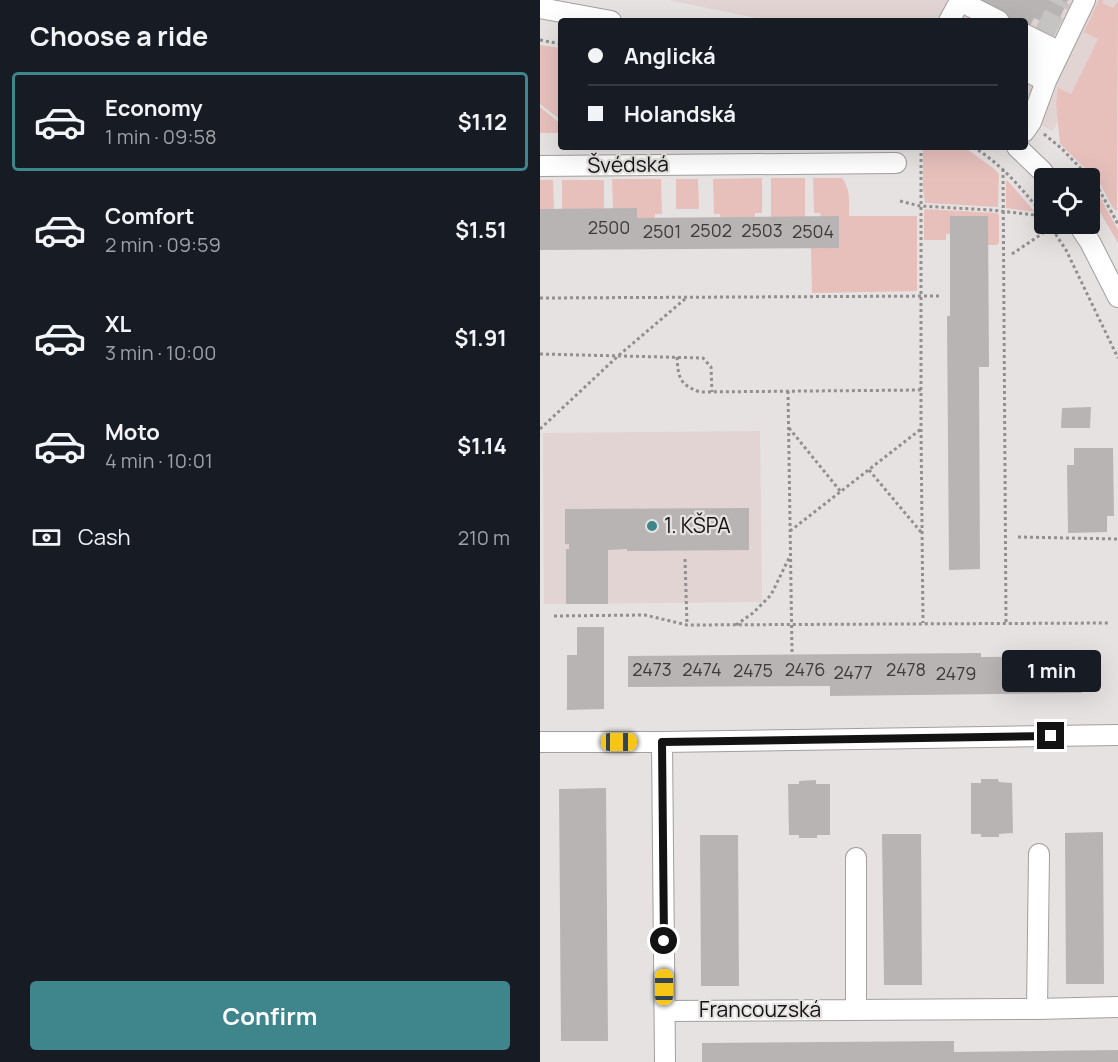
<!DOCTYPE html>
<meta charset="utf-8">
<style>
:root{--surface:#171b24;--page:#20242c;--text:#f1f3f6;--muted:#9ea1a6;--line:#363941;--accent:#3e858c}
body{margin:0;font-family:Manrope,sans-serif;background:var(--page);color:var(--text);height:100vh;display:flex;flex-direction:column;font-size:22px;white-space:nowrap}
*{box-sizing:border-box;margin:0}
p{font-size:20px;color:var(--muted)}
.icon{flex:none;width:33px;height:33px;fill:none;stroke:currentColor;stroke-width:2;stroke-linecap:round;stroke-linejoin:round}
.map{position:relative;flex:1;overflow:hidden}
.drawer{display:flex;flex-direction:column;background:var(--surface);width:540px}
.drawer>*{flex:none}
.banner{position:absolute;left:18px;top:18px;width:470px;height:132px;border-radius:6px;box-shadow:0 6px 24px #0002;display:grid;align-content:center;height:132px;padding:0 30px;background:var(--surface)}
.buttons{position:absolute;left:494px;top:168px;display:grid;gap:12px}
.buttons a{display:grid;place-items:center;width:66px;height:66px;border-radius:6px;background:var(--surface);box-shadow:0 6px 24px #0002;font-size:30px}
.end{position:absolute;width:27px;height:27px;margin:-14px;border:8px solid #141313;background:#fff;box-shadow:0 0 0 3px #fff}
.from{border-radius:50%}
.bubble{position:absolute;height:42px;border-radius:6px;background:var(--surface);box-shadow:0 6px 24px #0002;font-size:20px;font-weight:700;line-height:42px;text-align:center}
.car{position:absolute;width:18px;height:36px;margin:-18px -9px;border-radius:8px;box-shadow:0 0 4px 2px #0007;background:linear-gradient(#f5c518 24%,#345 0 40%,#f5c518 0 76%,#345 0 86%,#f5c518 0)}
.banner b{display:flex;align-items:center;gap:21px;height:57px;font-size:22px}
.banner b+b{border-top:2px solid var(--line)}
.banner i{width:15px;height:15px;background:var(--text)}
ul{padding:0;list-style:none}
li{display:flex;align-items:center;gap:18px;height:99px;margin:0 12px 9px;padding:0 18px;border:3px solid transparent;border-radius:6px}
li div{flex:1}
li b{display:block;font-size:22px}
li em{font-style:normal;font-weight:700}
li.current{border-color:var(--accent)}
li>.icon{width:54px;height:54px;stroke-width:1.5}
h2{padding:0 30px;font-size:27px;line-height:72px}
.pay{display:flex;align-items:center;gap:15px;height:66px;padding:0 30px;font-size:22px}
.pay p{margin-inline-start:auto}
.cta{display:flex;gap:12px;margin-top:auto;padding:12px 30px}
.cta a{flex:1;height:69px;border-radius:6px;background:var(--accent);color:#fff;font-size:24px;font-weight:700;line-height:69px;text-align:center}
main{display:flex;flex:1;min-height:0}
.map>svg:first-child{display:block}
.built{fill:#e1d4d3}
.green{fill:#e7c0bc}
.building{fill:#b8b4b4}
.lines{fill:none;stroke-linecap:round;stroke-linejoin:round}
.minor-tunnel{stroke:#c6c3c3;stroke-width:20;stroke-dasharray:20 10;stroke-linecap:butt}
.minor-casing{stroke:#a29f9e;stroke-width:22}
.path{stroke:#918f8f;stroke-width:3;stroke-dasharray:3 3;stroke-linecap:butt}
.minor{stroke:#fff;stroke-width:20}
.route{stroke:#141313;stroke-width:8}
.poi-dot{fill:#3e858c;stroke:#e6e2e2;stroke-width:2}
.labels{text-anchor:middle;stroke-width:4.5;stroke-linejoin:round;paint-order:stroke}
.number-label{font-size:18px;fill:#3d3b3b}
.street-label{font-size:21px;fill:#141313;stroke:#e6e2e2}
.poi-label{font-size:21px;fill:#141313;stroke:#e6e2e2;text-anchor:start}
</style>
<main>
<section class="drawer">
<h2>Choose a ride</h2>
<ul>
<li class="current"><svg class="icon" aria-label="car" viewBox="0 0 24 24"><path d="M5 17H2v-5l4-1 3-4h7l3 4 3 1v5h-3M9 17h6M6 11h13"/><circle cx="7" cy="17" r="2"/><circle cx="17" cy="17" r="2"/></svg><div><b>Economy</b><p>1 min · 09:58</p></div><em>$1.12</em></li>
<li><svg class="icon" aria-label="car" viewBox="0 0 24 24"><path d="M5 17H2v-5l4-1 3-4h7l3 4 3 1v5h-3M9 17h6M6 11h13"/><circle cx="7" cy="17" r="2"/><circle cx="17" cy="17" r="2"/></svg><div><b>Comfort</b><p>2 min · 09:59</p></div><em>$1.51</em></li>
<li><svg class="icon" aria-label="car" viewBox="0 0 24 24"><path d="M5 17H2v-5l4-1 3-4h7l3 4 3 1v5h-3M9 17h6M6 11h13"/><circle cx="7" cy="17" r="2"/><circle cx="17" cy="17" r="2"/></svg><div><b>XL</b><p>3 min · 10:00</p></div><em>$1.91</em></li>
<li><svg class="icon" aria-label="car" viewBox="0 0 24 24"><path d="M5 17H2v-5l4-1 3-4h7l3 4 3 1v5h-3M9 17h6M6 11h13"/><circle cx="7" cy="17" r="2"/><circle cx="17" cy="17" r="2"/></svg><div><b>Moto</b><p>4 min · 10:01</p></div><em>$1.14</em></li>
</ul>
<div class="pay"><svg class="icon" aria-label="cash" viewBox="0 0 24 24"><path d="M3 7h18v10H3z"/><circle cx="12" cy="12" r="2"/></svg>Cash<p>210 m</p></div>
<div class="cta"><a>Confirm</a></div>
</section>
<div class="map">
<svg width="578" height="1062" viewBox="0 0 578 1062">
<rect width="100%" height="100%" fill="#e6e2e2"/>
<path class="built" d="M 129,0 L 577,0 L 513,131 L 485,116 L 484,21 L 230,21 Z
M 220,431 L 222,602 L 4,604 L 3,433 Z"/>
<path class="green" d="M 559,0 L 563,0 L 562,3 L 573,8 L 578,0 L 577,211 L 573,208 L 559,182 L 520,144 L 516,103 L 518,88 L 531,94 L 558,39 L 544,32 Z
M 0,45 L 21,48 L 21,120 L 0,104 Z
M 0,107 L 21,124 L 21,133 L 0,133 Z
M 383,147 L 424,147 L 453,168 L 459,174 L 458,207 L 385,203 L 383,188 Z
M 222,178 L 222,213 L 215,213 L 215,217 L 180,217 L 180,214 L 174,214 L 173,179 Z
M 231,178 L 265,178 L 265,217 L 231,217 Z
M 273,178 L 302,178 C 311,189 309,203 309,216 L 377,216 L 377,291 L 272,293 L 271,248 L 298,248 L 281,217 L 280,213 L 274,213 Z
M 72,179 L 121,179 L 122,214 L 115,214 L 115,218 L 97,218 L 73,209 Z
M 136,179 L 158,179 L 159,209 L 136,209 Z
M 0,180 L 13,180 L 14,208 L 12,209 L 0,209 Z
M 22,180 L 64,180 L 64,207 L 63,209 L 22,209 Z
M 467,180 L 495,212 L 466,208 L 466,182 Z
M 549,181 L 554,186 L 578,230 L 578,243 L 549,193 Z
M 386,209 L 457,213 L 459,215 L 459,243 L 457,245 L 448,245 L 447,216 L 410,216 L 410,234 L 406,234 L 406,240 L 384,240 L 384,211 Z"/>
<path class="building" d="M 438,0 L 528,0 L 512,35 L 498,29 L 501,21 L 494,18 L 484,37 L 484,21 L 428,21 Z
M 97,208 L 97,218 L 299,216 L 299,248 L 0,250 L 0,209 Z
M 410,216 L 448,216 L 449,367 L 439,367 L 440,569 L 409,570 L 407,316 L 410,316 Z
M 551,407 L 550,428 L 521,428 L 522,408 Z
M 534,448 L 573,448 L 574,516 L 567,516 L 567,532 L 528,533 L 527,465 L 534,465 Z
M 209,508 L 209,550 L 87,551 L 87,549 L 68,550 L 68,604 L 26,604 L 26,549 L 29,549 L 29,544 L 25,544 L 25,509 Z
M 37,627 L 64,627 L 64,709 L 27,710 L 27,655 L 37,655 Z
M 441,653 L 441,657 L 542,656 L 542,693 L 290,696 L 290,686 L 88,687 L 88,656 Z
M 441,779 L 458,779 L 459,782 L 472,783 L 473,833 L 459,834 L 459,837 L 441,837 L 441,834 L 431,834 L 431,783 L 441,783 Z
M 276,780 L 276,784 L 290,784 L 290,835 L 277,835 L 277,838 L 259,838 L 259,835 L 249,835 L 248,784 L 259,784 L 259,781 Z
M 66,788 L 68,1041 L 21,1041 L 19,789 Z
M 563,832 L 564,984 L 526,984 L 525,833 Z
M 342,834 L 381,834 L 382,985 L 344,985 Z
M 160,835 L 198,835 L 199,986 L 161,986 Z
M 414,1041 L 414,1052 L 578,1050 L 578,1062 L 162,1062 L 162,1043 Z"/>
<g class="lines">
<path class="minor-tunnel" d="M 505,32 L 521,0"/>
<g class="minor-casing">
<path id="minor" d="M 0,8 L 71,21
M 409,21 L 420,1 L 459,21
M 484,34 L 520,52
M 484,52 L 513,66
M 484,70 L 506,81
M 484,132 L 491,122 L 506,81 L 545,0
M 477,147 L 502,171 L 507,178
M 0,166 L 356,163
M 538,224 L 550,242 L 578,297
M 0,742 L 122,742 L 578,735
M 122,742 L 125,1062
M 316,858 L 316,1009
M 497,1009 L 499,854
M 125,1011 L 497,1009 L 578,1007"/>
</g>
<path class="path" d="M 0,40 L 21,44
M 504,134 L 521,148 L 556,184 L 578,224
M 381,147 L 381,429 L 383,623
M 433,147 C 462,164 483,190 504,216
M 463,169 L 466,622
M 360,201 L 380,206 L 451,210 L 504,216
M 509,224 L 526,250 L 578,358
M 472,254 L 512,227
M 0,298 L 399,296
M 0,354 L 163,358 L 171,367 L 172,392
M 137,357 C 138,378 140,385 160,392 L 381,390
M 248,391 L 252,652
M 249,428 L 301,492
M 0,429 L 78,356 L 145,299
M 329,470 L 381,532
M 250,531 L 381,429
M 478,537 L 578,539
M 145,559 L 147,625
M 14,616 L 105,615 L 147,625 L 568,623
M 196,625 L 213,613 L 231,595 L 250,556"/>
<use href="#minor" class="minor"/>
</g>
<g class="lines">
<path class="route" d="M 124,941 L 122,742 L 511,736"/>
</g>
<circle class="poi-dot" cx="112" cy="526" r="6"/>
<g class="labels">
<g class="number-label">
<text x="69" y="234">2500</text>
<text x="171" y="237">2502</text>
<text x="222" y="237">2503</text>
<text x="122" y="238">2501</text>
<text x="273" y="238">2504</text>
<text x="112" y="676">2473</text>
<text x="162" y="676">2474</text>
<text x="265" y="676">2476</text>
<text x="366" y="676">2478</text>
<text x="213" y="677">2475</text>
<text x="313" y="679">2477</text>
<text x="416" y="680">2479</text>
</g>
<g class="street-label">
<text transform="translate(88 165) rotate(-1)" y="7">Švédská</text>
<text x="220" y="1017">Francouzská</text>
</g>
<g class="poi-label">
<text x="124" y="533">1. KŠPA</text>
</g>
</g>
</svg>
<div class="buttons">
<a><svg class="icon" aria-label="locate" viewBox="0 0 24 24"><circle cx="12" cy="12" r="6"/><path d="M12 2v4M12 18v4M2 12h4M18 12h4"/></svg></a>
</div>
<i class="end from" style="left:124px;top:941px"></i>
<i class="end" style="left:511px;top:736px"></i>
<div class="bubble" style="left:462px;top:650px;width:99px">1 min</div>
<i class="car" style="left:79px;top:742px;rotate:90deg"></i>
<i class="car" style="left:124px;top:987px;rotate:0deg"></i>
<div class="banner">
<b><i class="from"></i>Anglická</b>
<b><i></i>Holandská</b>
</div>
</div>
</main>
